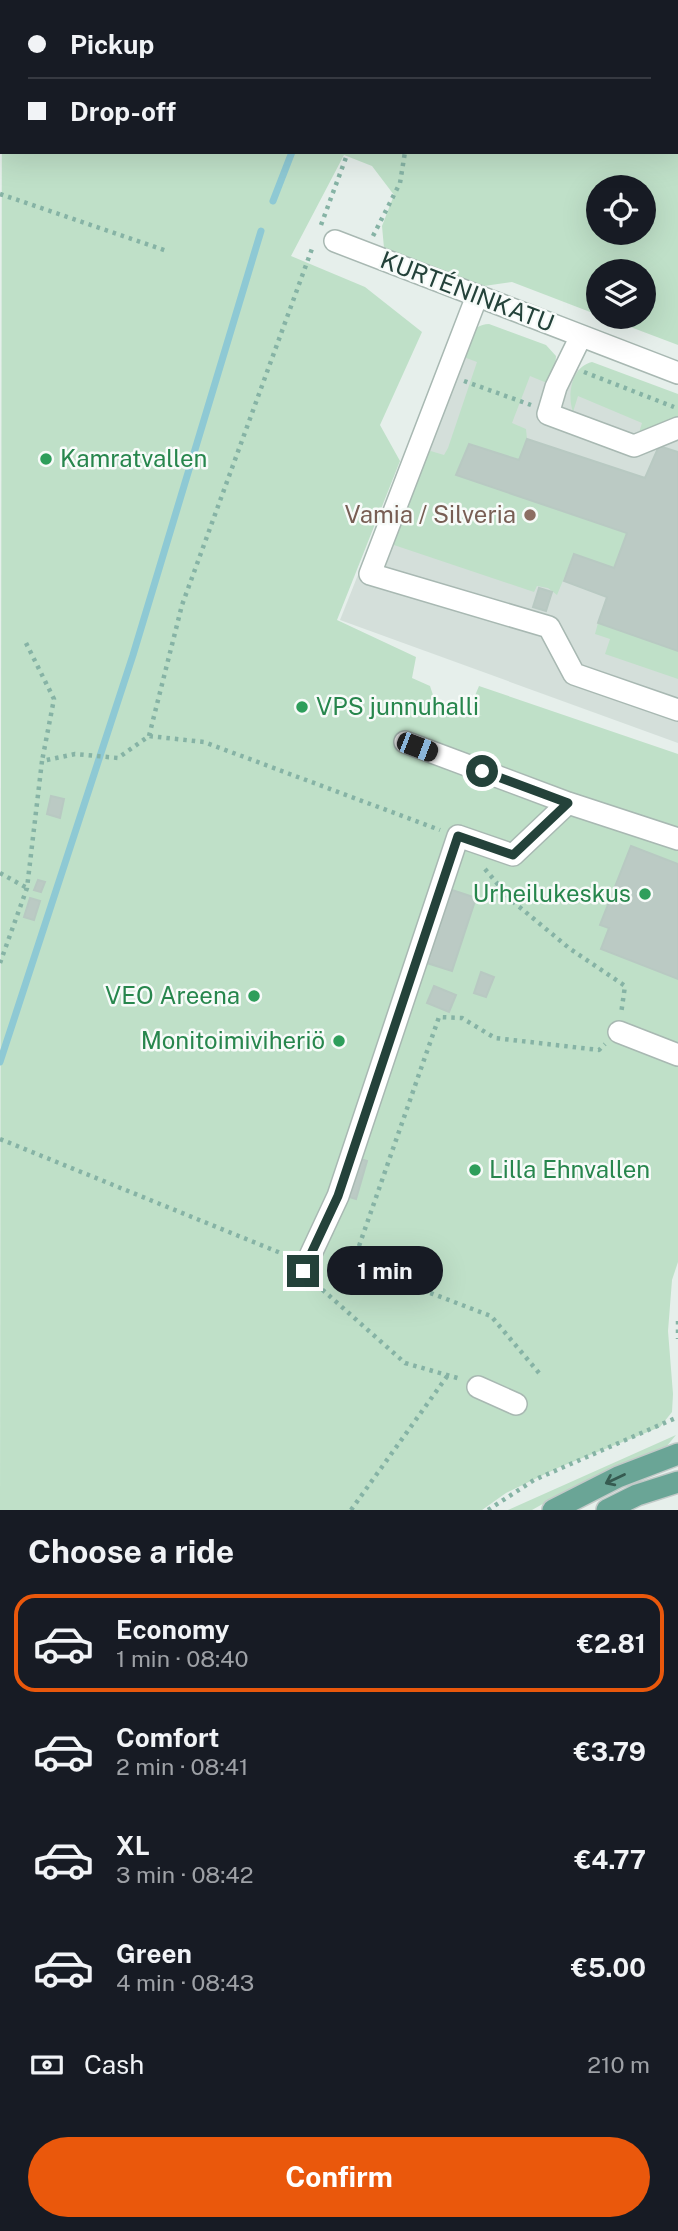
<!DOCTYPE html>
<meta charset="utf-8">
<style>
:root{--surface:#171b24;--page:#242831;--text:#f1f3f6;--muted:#9ea1a6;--line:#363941;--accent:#ea580c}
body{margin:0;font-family:"Public Sans",sans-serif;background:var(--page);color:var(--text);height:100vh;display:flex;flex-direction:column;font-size:26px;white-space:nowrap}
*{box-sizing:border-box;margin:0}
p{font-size:23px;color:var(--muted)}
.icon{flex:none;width:38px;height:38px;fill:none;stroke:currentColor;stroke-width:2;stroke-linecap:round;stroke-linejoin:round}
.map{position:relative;height:1510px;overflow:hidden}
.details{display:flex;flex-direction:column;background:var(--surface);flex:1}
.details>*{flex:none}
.banner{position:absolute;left:0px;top:0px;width:679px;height:154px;box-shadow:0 7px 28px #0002;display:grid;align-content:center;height:154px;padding:0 28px;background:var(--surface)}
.tools{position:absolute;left:586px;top:175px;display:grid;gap:14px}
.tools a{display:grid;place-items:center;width:70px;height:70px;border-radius:50%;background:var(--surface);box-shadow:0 7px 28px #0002;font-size:35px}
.end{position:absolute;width:32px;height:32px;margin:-16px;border:9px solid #24423a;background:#fff;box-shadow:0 0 0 4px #fff}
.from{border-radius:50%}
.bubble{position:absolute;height:49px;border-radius:24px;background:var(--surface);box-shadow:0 7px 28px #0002;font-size:23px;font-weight:700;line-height:49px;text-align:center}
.car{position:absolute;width:21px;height:42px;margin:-21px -10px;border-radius:9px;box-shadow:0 0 5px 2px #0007;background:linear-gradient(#222 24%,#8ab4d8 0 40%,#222 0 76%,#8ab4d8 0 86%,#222 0)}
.banner b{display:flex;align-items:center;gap:24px;height:66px;font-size:26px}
.banner b+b{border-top:2px solid var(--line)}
.banner i{width:18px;height:18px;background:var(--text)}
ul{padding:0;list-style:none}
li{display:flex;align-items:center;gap:21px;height:98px;margin:0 14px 10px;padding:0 14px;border:4px solid transparent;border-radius:21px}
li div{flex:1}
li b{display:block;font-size:26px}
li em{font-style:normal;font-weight:700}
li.selected{border-color:var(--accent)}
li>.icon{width:63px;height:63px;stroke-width:1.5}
h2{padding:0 28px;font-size:32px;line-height:84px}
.pay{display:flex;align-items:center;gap:18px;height:77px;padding:0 28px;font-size:26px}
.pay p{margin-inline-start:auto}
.primary-button{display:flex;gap:14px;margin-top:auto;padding:14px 28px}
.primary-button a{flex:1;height:80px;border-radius:42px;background:var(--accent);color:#fff;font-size:28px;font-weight:700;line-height:80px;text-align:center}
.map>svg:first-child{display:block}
.built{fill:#d4dfda}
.green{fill:#bfe0c8;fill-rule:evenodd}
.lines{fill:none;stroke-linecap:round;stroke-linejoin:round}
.stream{stroke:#8ec9d4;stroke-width:7}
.building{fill:#bbcac4;stroke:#b8c9c2;stroke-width:2}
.minor-casing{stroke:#a8b8b2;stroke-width:24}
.major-casing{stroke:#c2cac8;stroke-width:24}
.path{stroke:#86b3a5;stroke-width:4.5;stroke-dasharray:3.5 5;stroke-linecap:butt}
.minor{stroke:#fff;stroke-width:21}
.major{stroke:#6aa596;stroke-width:21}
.oneway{stroke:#365b51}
.route{stroke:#24423a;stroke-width:9}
.leisure-dot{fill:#2e9e5b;stroke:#f7fbf9;stroke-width:2.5}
.education-dot{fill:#8d6e63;stroke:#f7fbf9;stroke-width:2.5}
.labels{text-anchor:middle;stroke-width:5;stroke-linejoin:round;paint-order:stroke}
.street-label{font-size:24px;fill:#24423a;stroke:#f7fbf9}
.leisure-label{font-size:24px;fill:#27864d;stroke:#f7fbf9;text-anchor:start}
.education-label{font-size:24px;fill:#785e54;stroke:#f7fbf9;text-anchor:end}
</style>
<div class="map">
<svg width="678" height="1510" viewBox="0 0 678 1510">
<rect width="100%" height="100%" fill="#e6efeb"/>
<path class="built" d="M 459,321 L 678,410 L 678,743 L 340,620 Z"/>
<path class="green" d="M 30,0 L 649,0 L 649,2 L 27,2 Z
M 2,17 L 2,152 L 677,152 L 678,120 L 678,345 L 604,317 L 644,317 L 644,271 L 598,271 L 598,315 L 512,282 L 477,287 L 384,248 L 382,226 L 394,195 L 372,166 L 344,155 L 291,256 L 365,287 L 422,332 L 380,425 L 400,461 L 337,620 L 416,657 L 412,678 L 430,686 L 435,701 L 482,716 L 469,710 L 479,686 L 678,754 L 678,1262 L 672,1280 L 668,1331 L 673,1394 L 672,1412 L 660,1427 L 560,1467 L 506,1493 L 482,1510 L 0,1510 ZM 598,187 L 644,187 L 644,233 L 598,233 Z
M 489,324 L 546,345 L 556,356 L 555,368 L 547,383 L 530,376 L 512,423 L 526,429 L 527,439 L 519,460 L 469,444 L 456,474 L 627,533 L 614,568 L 574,554 L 557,595 L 548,588 L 537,586 L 534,592 L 388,543 L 424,449 L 444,455 L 448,448 L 477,362 L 461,356 C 467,341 470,325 489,324 Z
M 592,362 L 678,394 L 678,418 L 638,436 L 642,423 L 578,396 L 573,412 C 567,395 571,367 592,362 Z
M 598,623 L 678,651 L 678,679 L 605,654 L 610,639 L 595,634 Z
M 676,1435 L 666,1447 L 562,1493 L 532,1510 L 508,1510 Z"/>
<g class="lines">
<path class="stream" d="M 351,2 L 352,0
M 273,201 L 292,152
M 0,1062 L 133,655 L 261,231"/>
</g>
<path class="building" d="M 527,439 L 645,478 L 659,446 L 678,452 L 678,651 L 598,623 L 607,597 L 564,581 L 574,554 L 614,568 L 627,533 L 456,475 L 469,444 L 519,460 Z
M 539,588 L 552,592 L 546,611 L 533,607 Z
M 51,796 L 64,799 L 60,818 L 47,814 Z
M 631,846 L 678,864 L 678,979 L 601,949 L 609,928 L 600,925 Z
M 38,880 L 45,882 L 41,892 L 34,890 Z
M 452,890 L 476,898 L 452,971 L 427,963 Z
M 30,898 L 40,901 L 34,920 L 24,917 Z
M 481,972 L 494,977 L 486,997 L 474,993 Z
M 434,986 L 456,995 L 449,1012 L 427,1003 Z
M 357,1158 L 367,1161 L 356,1199 L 346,1196 Z"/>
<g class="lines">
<g class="minor-casing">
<path id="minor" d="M 449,0 L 449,2
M 677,25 L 678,26
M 677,85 L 678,85
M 335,241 L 678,373
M 477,296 L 370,574 L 549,627 L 574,674 L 678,710
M 581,336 L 556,387 L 548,414 L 634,446 L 678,428
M 405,742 L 568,803 L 678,839
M 619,1032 L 678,1055
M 303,1271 L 338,1196 L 458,836 L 513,855 L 568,803
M 478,1387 L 516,1404"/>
</g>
<g class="major-casing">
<path id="major" d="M 553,1510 L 618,1477 L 678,1454
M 607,1510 L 637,1495 L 678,1482"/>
</g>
<path class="path" d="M 403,2 L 404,0
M 0,194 L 167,251
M 321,225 L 348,152
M 373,236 L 400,183 L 405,152
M 584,372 L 674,407
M 464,381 L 531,405
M 26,643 L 54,699 L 42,761
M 149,736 L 182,605 L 313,246
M 485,869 L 511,900 L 569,948 L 625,986 L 621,1014
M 0,873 L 27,888
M 0,963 L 27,888 L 42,761 L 75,754 L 118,758 L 149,736 L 204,742 L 440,830
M 0,1139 L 288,1256
M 316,1284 L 405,1363 L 461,1379
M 678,1321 L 678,1339
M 539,1373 L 491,1316 L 433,1294 L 351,1269 L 439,1017 L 462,1018 L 495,1038 L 599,1050 L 605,1044
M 351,1510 L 448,1375
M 488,1510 L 534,1480 L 678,1417"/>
<use href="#minor" class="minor"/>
<use href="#major" class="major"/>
</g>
<defs><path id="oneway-shaft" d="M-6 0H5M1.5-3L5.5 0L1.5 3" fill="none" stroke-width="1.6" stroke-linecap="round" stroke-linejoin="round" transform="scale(1.75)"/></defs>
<use class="oneway" href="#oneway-shaft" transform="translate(615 1479) rotate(155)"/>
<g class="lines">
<path class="route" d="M 303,1271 L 338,1196 L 458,836 L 513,855 L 568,803 L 482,771"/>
</g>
<g class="leisure-dot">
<circle cx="46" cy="459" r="7"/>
<circle cx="302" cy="707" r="7"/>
<circle cx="645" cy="894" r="7"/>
<circle cx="254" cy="996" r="7"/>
<circle cx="339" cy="1041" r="7"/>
<circle cx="475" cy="1170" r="7"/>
</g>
<circle class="education-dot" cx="530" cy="515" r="7"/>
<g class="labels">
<g class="street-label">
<text transform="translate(467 292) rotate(21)" y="8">KURTÉNINKATU</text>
</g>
<g class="leisure-label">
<text x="60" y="467">Kamratvallen</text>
<text x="316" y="715">VPS junnuhalli</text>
<text x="631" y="902" text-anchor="end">Urheilukeskus</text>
<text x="240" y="1004" text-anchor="end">VEO Areena</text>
<text x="325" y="1049" text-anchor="end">Monitoimiviheriö</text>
<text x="489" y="1178">Lilla Ehnvallen</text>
</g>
<g class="education-label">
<text x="516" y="523">Vamia / Silveria</text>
</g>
</g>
</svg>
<div class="tools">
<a><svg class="icon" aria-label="locate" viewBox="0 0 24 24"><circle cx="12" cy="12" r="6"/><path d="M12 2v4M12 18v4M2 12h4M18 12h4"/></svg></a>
<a><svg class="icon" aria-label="layers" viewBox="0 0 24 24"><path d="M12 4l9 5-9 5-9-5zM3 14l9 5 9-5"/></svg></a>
</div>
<i class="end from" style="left:482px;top:771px"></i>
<i class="end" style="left:303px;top:1271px"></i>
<div class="bubble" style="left:327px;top:1246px;width:116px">1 min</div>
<i class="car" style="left:417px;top:747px;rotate:111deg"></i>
<div class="banner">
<b><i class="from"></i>Pickup</b>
<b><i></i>Drop-off</b>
</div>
</div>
<section class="details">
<h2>Choose a ride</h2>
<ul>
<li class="selected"><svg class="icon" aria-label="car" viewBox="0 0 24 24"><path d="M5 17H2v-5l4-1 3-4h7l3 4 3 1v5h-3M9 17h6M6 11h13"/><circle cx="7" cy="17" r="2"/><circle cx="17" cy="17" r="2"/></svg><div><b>Economy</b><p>1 min · 08:40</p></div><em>€2.81</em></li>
<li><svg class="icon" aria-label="car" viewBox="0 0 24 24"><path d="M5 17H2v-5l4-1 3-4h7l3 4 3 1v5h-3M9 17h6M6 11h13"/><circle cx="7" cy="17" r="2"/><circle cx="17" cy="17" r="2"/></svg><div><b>Comfort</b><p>2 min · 08:41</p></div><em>€3.79</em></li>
<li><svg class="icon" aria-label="car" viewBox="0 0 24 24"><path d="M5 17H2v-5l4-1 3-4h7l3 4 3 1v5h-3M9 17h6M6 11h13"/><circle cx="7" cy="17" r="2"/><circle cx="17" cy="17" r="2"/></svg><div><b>XL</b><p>3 min · 08:42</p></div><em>€4.77</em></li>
<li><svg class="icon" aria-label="car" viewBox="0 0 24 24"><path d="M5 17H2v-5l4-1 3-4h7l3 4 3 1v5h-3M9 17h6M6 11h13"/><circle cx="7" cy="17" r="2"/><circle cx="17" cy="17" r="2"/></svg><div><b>Green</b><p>4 min · 08:43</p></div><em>€5.00</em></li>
</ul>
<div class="pay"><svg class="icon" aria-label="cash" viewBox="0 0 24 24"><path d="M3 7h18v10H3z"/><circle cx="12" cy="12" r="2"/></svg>Cash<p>210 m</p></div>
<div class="primary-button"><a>Confirm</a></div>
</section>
